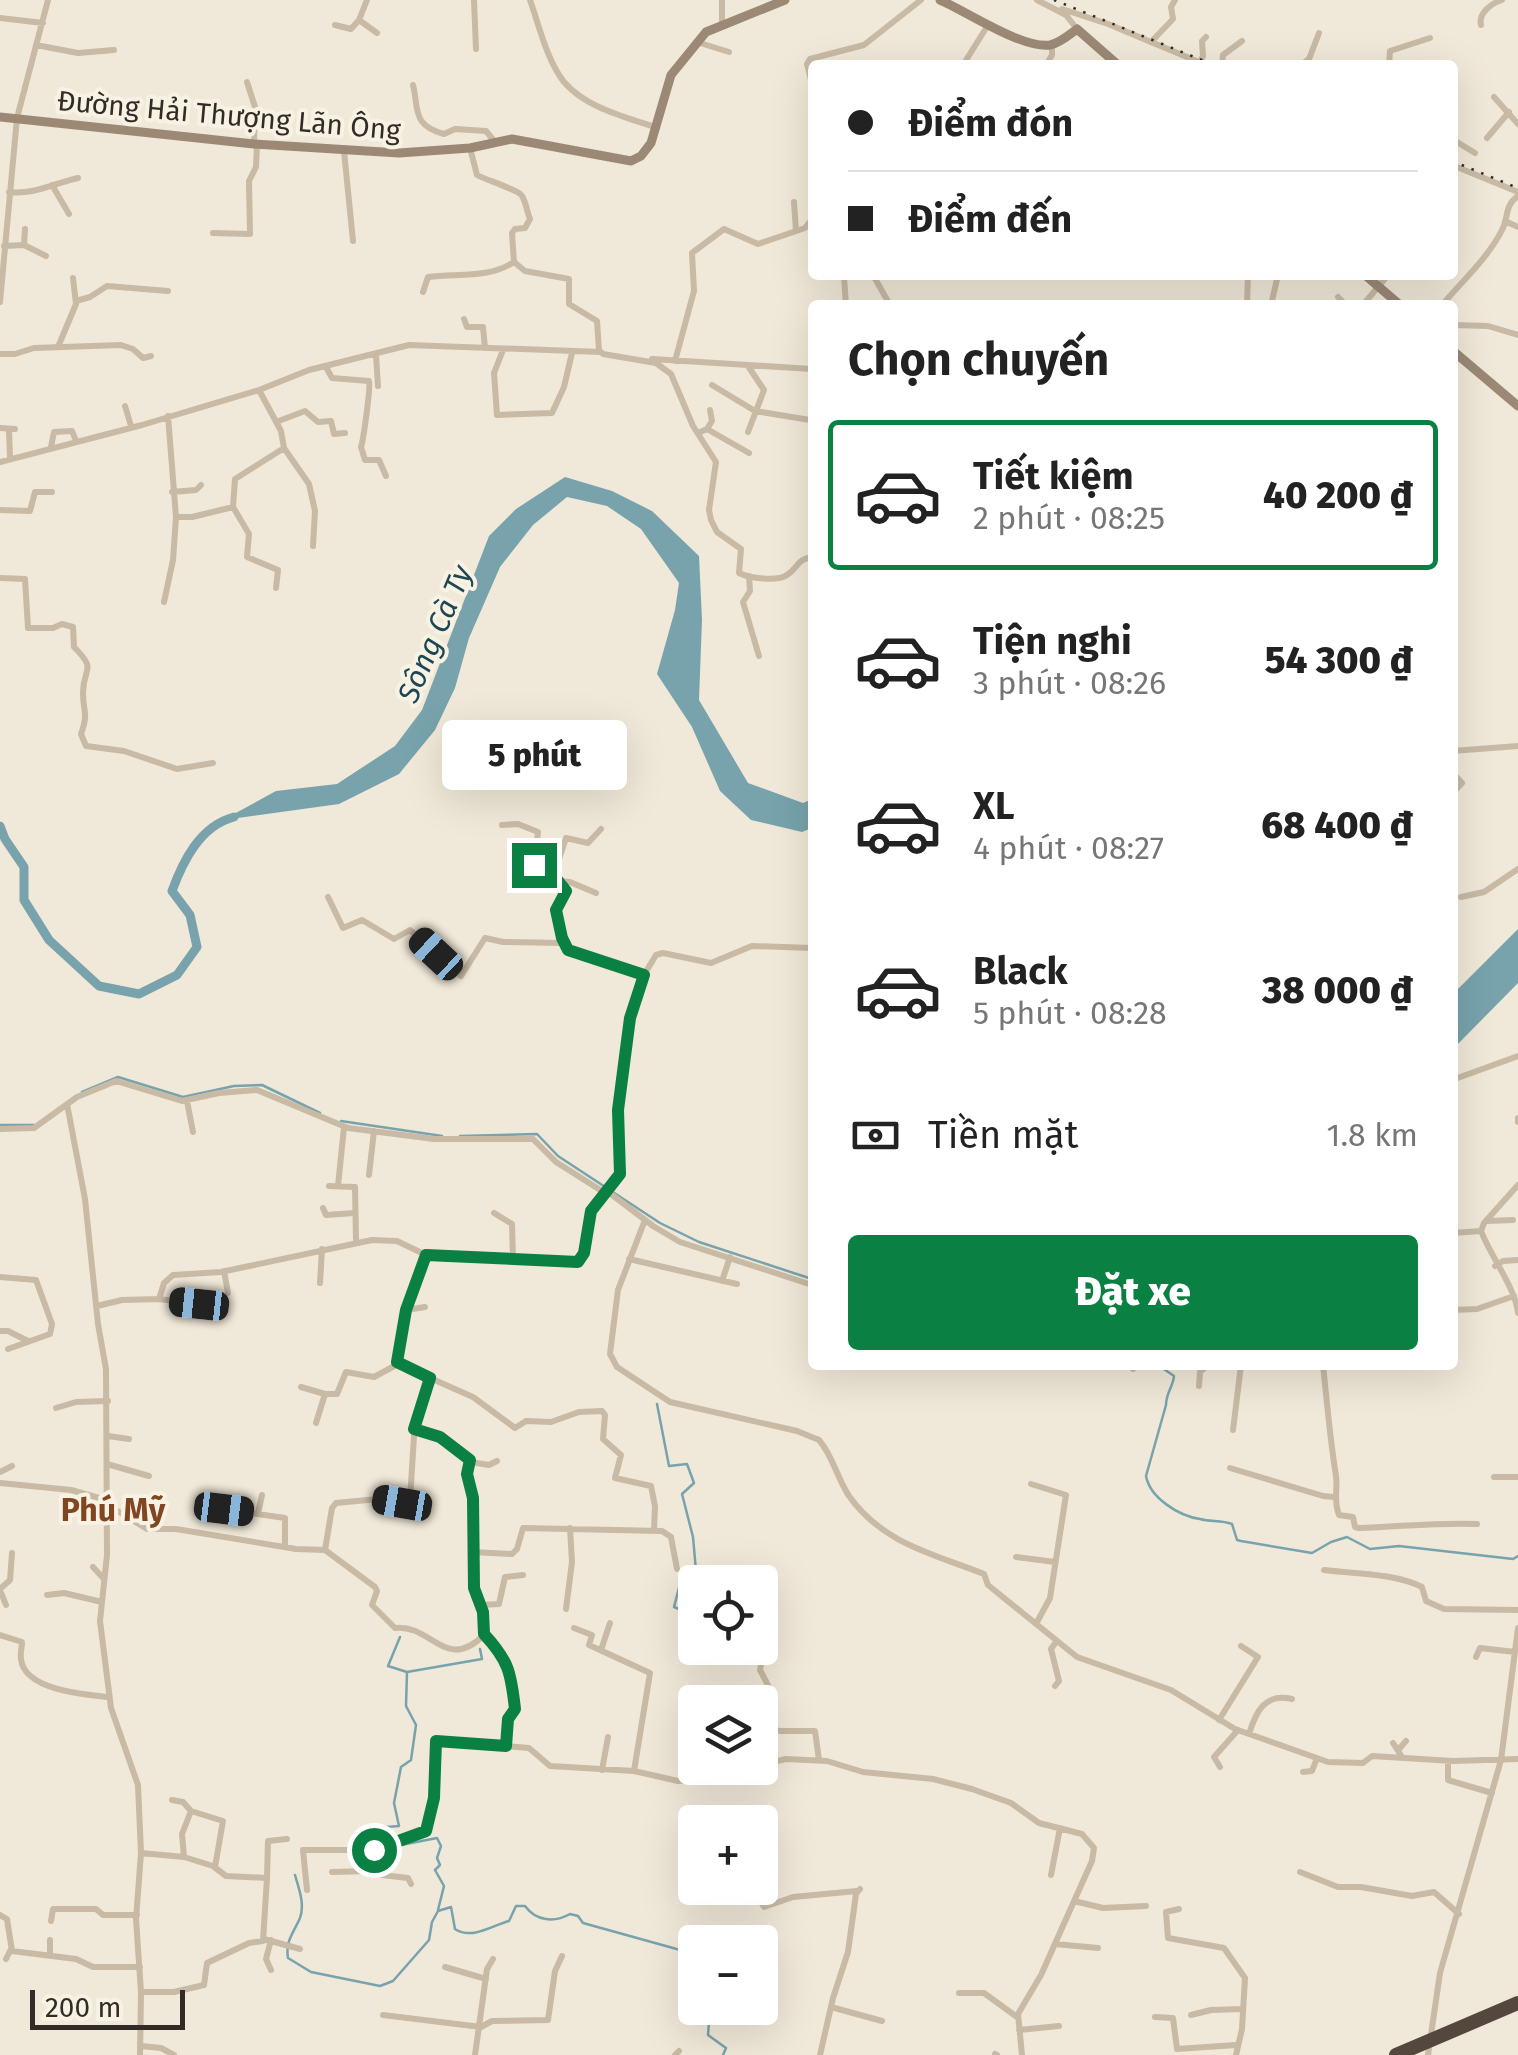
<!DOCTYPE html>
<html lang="vi">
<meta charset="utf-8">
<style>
:root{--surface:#fff;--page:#f6f6f6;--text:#222;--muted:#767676;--line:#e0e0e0;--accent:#0b8043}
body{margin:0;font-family:"Fira Sans",sans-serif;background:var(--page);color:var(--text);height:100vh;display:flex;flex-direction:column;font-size:38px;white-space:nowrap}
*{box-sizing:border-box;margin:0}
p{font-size:32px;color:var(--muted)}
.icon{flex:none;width:55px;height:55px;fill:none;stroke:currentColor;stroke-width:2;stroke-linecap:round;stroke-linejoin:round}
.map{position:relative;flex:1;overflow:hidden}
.panel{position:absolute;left:808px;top:300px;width:650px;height:1070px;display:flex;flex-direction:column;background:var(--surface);border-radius:10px;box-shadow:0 10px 40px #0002}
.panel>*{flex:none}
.banner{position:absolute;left:808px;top:60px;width:650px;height:220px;border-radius:10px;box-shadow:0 10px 40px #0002;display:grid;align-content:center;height:220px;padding:0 40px;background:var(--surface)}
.controls{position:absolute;left:678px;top:1565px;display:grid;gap:20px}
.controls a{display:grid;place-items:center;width:100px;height:100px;border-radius:10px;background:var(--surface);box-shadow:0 10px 40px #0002;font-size:50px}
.scale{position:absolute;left:30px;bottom:25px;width:155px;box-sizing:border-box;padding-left:10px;border:5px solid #332c26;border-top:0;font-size:28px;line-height:35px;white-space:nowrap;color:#332c26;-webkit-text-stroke:8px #f8f2e4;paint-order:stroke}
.end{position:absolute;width:45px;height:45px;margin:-22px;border:12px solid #0b8043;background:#fff;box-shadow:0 0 0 5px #fff}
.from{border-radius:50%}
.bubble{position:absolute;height:70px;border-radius:10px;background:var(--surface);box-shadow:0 10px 40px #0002;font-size:32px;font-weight:800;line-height:70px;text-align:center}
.car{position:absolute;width:30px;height:60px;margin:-30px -15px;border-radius:12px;box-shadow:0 0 8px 2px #0007;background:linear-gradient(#222 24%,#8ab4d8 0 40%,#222 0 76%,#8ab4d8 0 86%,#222 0)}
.banner b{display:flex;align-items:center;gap:35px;height:95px;font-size:38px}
.banner b+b{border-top:2px solid var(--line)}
.banner i{width:25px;height:25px;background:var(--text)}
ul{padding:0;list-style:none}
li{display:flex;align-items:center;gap:30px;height:150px;margin:0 20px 15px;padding:0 20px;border:5px solid transparent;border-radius:10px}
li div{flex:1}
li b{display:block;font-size:38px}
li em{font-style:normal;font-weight:800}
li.current{border-color:var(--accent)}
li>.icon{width:90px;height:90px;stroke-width:1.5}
h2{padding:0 40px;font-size:45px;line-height:120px}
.pay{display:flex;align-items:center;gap:25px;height:110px;padding:0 40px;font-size:38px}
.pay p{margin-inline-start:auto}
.cta{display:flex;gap:20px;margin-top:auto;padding:20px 40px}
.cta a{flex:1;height:115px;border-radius:10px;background:var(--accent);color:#fff;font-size:40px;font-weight:800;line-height:115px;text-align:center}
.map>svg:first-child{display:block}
.water{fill:#78a3ac}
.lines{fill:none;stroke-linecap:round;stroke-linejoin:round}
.stream{stroke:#78a3ac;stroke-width:2.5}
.river{stroke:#78a3ac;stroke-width:9}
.street{stroke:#c8baa4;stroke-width:6}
.secondary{stroke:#9b8976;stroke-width:9}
.highway{stroke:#54473d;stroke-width:14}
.rail{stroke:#332c26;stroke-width:2.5;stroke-dasharray:2.5 8;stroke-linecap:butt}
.route{stroke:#0b8043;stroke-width:12}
.labels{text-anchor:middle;stroke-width:8;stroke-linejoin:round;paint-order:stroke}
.street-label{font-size:28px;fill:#332c26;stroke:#f8f2e4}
.water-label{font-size:30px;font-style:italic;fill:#1d4853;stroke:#f8f2e4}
.quarter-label{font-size:32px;font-weight:bold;fill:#804521;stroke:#f8f2e4}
</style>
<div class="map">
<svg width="1518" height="2055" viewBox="0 0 1518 2055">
<rect width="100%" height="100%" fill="#f0e8d8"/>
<path class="water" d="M 565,477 L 612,491 L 652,511 L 699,556 L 702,620 L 699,700 L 748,783 L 803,803 L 812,799 L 812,828 L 802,832 L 751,820 L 720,791 L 692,727 L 657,674 L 675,610 L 679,583 L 641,529 L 607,506 L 567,497 L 533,525 L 500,567 L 469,638 L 455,688 L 435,730 L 399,774 L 339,804 L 223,820 L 276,791 L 337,784 L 395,746 L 422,710 L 489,536 L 516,509 Z
M 1518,929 L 1518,983 L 1453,1049 L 1453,994 Z"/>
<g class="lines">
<path class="stream" d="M 82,1092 L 118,1077 L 183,1097 L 234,1086 L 262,1085 L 320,1113
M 341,1121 L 442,1136
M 0,1125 L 34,1125
M 460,1136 L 537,1134 L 558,1156 L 660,1223 L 699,1242 L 812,1279
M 1158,1365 L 1174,1376 C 1173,1387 1166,1393 1166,1405 L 1146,1476 C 1150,1498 1179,1516 1200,1519 C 1211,1522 1221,1520 1232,1524 L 1237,1540 L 1241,1541 L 1312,1553 L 1331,1542 L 1347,1537 L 1370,1549 L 1399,1546 L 1513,1559 L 1518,1556
M 657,1404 L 669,1466 L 687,1464 L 694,1483 L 682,1494 L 693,1537 L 696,1571 L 683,1572 L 674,1607 L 686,1612 L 685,1624
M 400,1637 L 388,1666 L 407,1672 L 482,1659 L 480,1649
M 374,1847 L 374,1828 L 399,1826 L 394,1803 L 401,1767 L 411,1760 L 416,1725 L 406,1706 L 407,1672
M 391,1847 L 437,1838 L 441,1846 L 437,1858 L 440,1865 L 435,1870 L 444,1886 L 438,1910
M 295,1875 C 299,1889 305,1904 300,1918 C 294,1932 285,1941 288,1958 L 311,1972 L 380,1986 L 393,1981 L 429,1940 L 432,1922 L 438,1911 L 451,1907 L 455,1929 C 472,1940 491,1926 509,1921 L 516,1906 L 525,1906 C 536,1921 554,1923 570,1914 L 578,1916 L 583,1923 L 691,1953 L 695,1965
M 710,2008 L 708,2035 L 726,2048 L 723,2055"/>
<path class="river" d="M 0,826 L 5,839 L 24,867 L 24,900 L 49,940 L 99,986 L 139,994 L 177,975 L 197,947 L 190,915 L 172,891 C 183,861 200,826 234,817"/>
<path class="street" d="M 367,0 L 359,20 L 377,33
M 474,0 L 476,49
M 530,0 C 539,25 547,61 564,82 C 586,108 626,117 657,128
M 722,0 L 722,24
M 1037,0 L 1066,15 L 1077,29
M 1062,9 L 1108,24 L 1206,65
M 0,18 L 43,23
M 335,25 L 351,29 L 359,20
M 1481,25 C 1478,13 1492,3 1502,0
M 697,42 L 729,52
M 1151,42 L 1173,19 L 1171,7 L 1175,0
M 36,45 L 78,53 L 114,50
M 1200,62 L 1203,56 L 1202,41 L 1206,37
M 963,65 L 988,25
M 1046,65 L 1052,55 L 1052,45
M 1222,65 L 1223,55 L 1242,41
M 1301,65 L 1309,59 L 1319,33
M 1389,65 L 1390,51 L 1430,38
M 1417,65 L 1418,63
M 247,82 L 255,107 L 254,144
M 812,84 L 807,64 L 810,59 L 864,45 L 921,0
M 413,85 C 419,108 411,125 444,134 L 455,129 L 486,131 L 495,142
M 1494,97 L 1518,124
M 1487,138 L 1509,112
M 1452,140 L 1457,142 L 1452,145
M 1457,142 L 1475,153
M 470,148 L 477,175 C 486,180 519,190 522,196 C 526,202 527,212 530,219 L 525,228 L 515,229 L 512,233 L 514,262 L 525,271 L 569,279 L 569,304 L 597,321 L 599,350 L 603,354 L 656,363 L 671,374 L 693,426 L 716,462 L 709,510 L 711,520 L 717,532 L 741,549 L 739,573 C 749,578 777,582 787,575 C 798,568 797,559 812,557
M 344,151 L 353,241
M 1452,165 L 1518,192
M 52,185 L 69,214
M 9,192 C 34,195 55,183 78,178
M 794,202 L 796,231
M 1505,221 L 1518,227
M 213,233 L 250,234 L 249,181 L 256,167 L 257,144
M 24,245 L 25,229
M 4,246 L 24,245 L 46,256
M 834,275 L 844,277
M 873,275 L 890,305
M 423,292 L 428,277 C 458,273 488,279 514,262
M 1338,297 L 1346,305
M 76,301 L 90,297 L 107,286 L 168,291
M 0,302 L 17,118 L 48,0
M 846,305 L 844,277 L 850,275
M 1247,305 L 1248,275
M 1271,305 L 1278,275
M 1363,305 L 1388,275
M 1442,305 C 1462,281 1488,258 1502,230 C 1509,217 1504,206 1518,196
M 464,319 L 467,327 L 483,327 L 485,348
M 1452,325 L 1488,326 L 1518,335
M 58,347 L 76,304 L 73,278
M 503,350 L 494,373 L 497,415 L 552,413 L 564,387 L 572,353
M 0,354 L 15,354 L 34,348 L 121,345 L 133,349 L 143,358 L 151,356
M 376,355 L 378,386
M 652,359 L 812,369
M 675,361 L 694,291 L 692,253 L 724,229 L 758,244 L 805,228 L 812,219
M 326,367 L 332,378 L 369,381 C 371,386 363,442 361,447 L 365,460 L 379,460 L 386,476
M 712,385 L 755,411 L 810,420
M 259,390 L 281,431 L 284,448 L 309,484 L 315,511 L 313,546
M 125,406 L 131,426
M 276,422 L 305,411 L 318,422 L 331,421 L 334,434 L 345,433
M 0,428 L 15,429
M 9,429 L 10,459
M 707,429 L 712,421 L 710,410
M 748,432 L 764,390 L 748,366
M 698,433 L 707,429 L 749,453
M 51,447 L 54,432 L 72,431 L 76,441
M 0,462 L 142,425 L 259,390 L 309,370 L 409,345 L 601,352
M 172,492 L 196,490 L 201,485
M 233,507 L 249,534 L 247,557 L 278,570 L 276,588
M 0,510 L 30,511 L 35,492 L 52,492
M 176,517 L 192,517 L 233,507 L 235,479 L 284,448
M 749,576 L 750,591 L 743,602 L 759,656
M 0,578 L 25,579 L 28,628 L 53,628 L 62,624 L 73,627 L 74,647 C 98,671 83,667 83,693 C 83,714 89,711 81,734 L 86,746 L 124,751 L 177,769 L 213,763
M 164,602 L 173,560 L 176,517 L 168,416
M 1452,751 L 1518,746
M 1452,772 L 1462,783 L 1452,794
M 502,825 L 518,824 L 538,832 L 534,865 L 558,881 L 565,891 C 557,912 552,928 568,950 L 644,975
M 553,877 L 566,838 L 588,843 L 601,829
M 558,881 L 570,882 L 596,893
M 328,897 L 343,928 L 362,920 L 394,939 L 410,930 L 461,976 L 485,938 L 503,942 L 563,943
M 1461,897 L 1484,892 L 1518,869
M 1452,1080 L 1518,1056
M 187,1101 L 193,1132
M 67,1104 L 85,1199 L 98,1324 L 106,1369 L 107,1555 L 100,1621 L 111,1708 L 138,1785 L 141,1853 L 136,1919 L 141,1992 L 140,2055
M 1518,1118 L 1518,1122
M 0,1129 L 34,1128 L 77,1097 L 116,1081 L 182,1101 L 219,1093 L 257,1090 L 348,1128 L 434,1139 L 533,1139 L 556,1162 L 605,1193
M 369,1175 L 374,1131
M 1518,1185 L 1484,1223 L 1481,1231 C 1491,1257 1515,1287 1518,1313
M 329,1186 L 355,1187 L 356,1241
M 338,1186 L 344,1127
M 607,1191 L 653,1226 L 680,1242 L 812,1285
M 323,1208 L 326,1215 L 354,1213
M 494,1213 L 512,1224 L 513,1259
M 645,1220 L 618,1290 L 610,1354 L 617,1367 L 670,1402 L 797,1431 L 819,1440 C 833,1456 837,1478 849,1496 C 883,1544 934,1554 984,1574 L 988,1585 L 1077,1657 L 1171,1690 L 1235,1729 L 1328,1762 L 1363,1763 L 1372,1756 L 1453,1761 L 1518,1759
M 1487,1221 L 1513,1220
M 1452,1233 L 1481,1231
M 629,1259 L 737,1284
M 1495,1266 L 1503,1261 L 1518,1260
M 224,1271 L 228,1293
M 0,1277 L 36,1280 L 52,1324 L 50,1334 L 8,1349
M 722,1281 L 730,1257
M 320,1283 L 322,1249
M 159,1299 L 199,1304
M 97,1306 L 122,1300 L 159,1299 L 164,1283 L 173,1275 L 221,1272 L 372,1240 L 397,1241 L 426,1255 L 578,1262 L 584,1253 L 591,1211 L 620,1174 L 618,1114 L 631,1018 L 644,975 L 656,955 L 663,953 L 711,963 L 752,946 L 812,948
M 406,1310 L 425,1307
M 1452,1310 L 1477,1309 L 1514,1296
M 0,1331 L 8,1331 L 28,1341
M 1133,1365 L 1133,1369
M 1323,1365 C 1327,1402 1330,1439 1336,1476 C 1338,1490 1333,1500 1339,1515 L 1353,1517 L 1355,1527 L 1359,1528 C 1399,1527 1438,1522 1477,1524
M 430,1378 L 473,1397 L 515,1428 L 526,1421 L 551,1422 L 579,1412 L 602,1411 L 605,1415 L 603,1439 L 621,1455 L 615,1478 L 651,1486 L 655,1506 L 654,1531
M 1199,1386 L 1200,1372 L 1208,1365
M 301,1387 L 325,1394 L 337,1394 L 346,1372 L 374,1377 L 398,1364
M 56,1408 L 76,1402 L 108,1401
M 316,1423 L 325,1394
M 414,1429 L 441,1437 L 470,1459 L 467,1474 L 473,1498 L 473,1565 L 475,1588 L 483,1612 L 484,1635 L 500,1651 L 512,1676 L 515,1709 L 507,1721 L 506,1746
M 1233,1430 L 1241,1365
M 108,1436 L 129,1439
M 470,1462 L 489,1465 L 497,1461
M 107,1464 L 149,1476
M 1230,1468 L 1323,1496 L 1334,1497
M 0,1472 L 12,1466
M 1494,1477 L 1518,1477
M 0,1483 L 71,1490 L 106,1500
M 1031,1484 L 1066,1495 L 1050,1598 L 1036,1624
M 106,1504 L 147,1529 L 176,1529 L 296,1549 L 325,1550 L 375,1587 L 377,1591 L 372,1605 L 395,1628 C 432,1624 445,1673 484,1635
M 224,1509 L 285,1518 L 285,1546
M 258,1513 L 262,1495
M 325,1550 L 332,1508 L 336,1503 L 378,1499 L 402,1503 L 410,1500 L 415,1420 L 430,1378 L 398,1364 L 396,1357 L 406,1310 L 426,1255
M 472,1552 L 512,1554 L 517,1549 L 523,1528 L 662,1531 L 671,1537 L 677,1569
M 1016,1557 L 1055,1562
M 93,1567 L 104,1579
M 1324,1570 C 1356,1574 1393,1573 1422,1587 L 1426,1601 L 1444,1609 L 1518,1610
M 0,1589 L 10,1580 L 12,1553
M 0,1590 L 6,1605
M 47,1595 L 64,1593 L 102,1602
M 481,1605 L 499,1604 L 505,1577 L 523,1575
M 566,1609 L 572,1562 L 570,1528
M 574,1628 L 592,1635 L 589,1645 L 650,1673 L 634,1771
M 0,1635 L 22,1642 C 22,1648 20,1653 21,1659 C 24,1690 85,1695 108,1697
M 758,1648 L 762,1658 L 760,1670 L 771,1691 L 770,1728 L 780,1731 L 815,1731 L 819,1760
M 601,1650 L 610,1623
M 1476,1657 L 1480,1648 L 1515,1652
M 1055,1686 L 1059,1681 L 1051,1649 L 1056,1642
M 1219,1720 L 1258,1657 L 1241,1646
M 1249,1734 C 1256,1711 1265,1693 1292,1699
M 1393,1743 L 1402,1757
M 1399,1749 L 1406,1741
M 1448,1761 L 1448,1780 L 1492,1793
M 760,1765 L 786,1759 L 827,1761 L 863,1772 L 933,1779 L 972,1789 L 1011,1803 L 1039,1823 L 1082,1834 L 1094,1848 L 1092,1861 L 1041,1975 L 1018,2014 L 1022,2055
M 1220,1767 L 1214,1757 L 1238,1730
M 602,1770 L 608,1737
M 1303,1772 L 1312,1771 L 1317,1758
M 172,1800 L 183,1802 L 191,1811 L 223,1821 L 215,1867
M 141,1853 L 184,1857 L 213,1866 L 226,1876 L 267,1878 L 263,1941 L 249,1943 L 207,1963 L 204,1985 L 174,1992 L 141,1992
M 184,1857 L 182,1834 L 191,1811
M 332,1872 L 371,1871
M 1300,1872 L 1338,1887 L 1361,1887 L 1412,1896 L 1434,1892 L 1459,1914
M 1051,1875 L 1060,1828
M 267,1878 L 268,1841 L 287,1839
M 411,1884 L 408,1878 L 373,1874 L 374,1850 L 426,1831 L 434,1798 L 438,1740 L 529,1748 L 550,1766 L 634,1771 L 678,1781 L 714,1779 L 753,1768
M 752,1888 L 764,1907 L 793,1897 L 857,1891
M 307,1890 L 303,1850 L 374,1850
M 706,1895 L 720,1888
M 1074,1901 L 1103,1908 L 1146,1906
M 1179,1909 L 1166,1912 L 1168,1938 L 1224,1948 L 1245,1978 L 1242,2029 L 1236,2055
M 0,1915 L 7,1919 L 12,1951 L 76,1959 L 93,1967 L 140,1967
M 51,1921 L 53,1909 L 96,1909 L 103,1915 L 137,1915
M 264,1939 L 300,1949
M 271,1940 L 266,1959 L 271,1970
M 1055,1944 L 1098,1948
M 50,1955 L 50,1940
M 6,1959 L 11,1949
M 445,1967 L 486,1979
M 959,1993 L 984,1993 L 1017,2017
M 831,2007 L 882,2021
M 383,2015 L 481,2027 L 492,2021 L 548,2020 L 555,1971 L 562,1956
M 1191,2015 L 1211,2010 L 1243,2009
M 1155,2017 L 1173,2018 L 1177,2049 L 1236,2045
M 1019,2030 L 1059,2026
M 141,2046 L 161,2048 L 174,2055
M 995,2054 L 997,2055
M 475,2055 L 487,1969 L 493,1959
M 675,2055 L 679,2051
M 820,2055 L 833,1998 L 848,1952 L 856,1894 L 860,1889
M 1428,2055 L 1440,1973 L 1501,1760 L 1518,1628"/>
<path class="secondary" d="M 940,0 C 966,11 1022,49 1050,45 C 1060,43 1069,35 1077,29 L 1118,65
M 0,117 L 254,144 L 399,153 L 470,148 L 512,139 L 631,161 L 641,156 L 651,143 L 671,75 L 706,32 L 785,0
M 1365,275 L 1400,305
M 1452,350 L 1518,406"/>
<path class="highway" d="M 1396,2055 L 1518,2003"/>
<path class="rail" d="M 1054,0 L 1214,65
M 1452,161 L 1518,188"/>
</g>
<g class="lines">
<path class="route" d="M 374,1850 L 426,1831 L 434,1798 L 436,1741 L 506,1746 L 508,1719 L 515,1709 C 511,1673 509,1661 484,1634 L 483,1612 L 474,1588 L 473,1498 L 467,1474 L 470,1460 L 440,1437 L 414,1429 L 430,1378 L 397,1362 L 406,1310 L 426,1255 L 578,1262 L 584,1253 L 591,1211 L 620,1174 L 618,1110 L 630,1018 L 644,975 L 568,950 L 562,938 L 556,910 L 566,891 L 558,881 L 534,865"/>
</g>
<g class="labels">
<g class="street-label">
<text transform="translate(229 115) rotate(5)" y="10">Đường Hải Thượng Lãn Ông</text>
</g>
<g class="water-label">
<text transform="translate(435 634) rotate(-67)" y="10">Sông Cà Ty</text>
</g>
<g class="quarter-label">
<text x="113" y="1521">Phú Mỹ</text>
</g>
</g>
</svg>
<div class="controls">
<a><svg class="icon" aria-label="locate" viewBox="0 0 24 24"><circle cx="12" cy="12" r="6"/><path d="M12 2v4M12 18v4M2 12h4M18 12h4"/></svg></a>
<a><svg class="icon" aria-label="layers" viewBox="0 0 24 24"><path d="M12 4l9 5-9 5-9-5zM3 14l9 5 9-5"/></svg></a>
<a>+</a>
<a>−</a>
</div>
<div class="scale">200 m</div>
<i class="end from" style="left:374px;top:1850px"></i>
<i class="end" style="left:534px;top:865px"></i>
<div class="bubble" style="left:442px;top:720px;width:185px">5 phút</div>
<i class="car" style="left:436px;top:954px;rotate:313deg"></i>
<i class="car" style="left:199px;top:1304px;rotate:276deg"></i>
<i class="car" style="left:402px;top:1503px;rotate:280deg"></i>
<i class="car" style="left:224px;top:1509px;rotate:97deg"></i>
<div class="banner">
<b><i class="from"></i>Điểm đón</b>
<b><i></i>Điểm đến</b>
</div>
<section class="panel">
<h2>Chọn chuyến</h2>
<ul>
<li class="current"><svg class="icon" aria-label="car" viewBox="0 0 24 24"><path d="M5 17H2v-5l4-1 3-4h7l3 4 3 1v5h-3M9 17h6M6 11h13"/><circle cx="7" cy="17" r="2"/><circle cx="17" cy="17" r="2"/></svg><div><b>Tiết kiệm</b><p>2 phút · 08:25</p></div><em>40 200 ₫</em></li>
<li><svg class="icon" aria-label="car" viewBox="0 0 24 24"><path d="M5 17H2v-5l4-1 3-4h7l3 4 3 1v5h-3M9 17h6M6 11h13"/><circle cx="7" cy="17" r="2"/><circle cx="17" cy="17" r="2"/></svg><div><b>Tiện nghi</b><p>3 phút · 08:26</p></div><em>54 300 ₫</em></li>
<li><svg class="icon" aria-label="car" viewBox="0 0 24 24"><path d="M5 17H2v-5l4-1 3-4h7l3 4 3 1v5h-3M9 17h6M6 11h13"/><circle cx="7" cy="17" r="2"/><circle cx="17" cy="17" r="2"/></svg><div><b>XL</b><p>4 phút · 08:27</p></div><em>68 400 ₫</em></li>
<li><svg class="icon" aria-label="car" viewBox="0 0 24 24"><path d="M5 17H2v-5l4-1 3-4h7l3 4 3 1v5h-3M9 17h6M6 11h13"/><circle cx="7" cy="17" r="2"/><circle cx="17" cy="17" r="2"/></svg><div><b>Black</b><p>5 phút · 08:28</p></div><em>38 000 ₫</em></li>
</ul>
<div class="pay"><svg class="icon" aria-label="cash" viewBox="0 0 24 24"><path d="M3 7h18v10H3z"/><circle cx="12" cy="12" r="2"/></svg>Tiền mặt<p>1.8 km</p></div>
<div class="cta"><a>Đặt xe</a></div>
</section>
</div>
